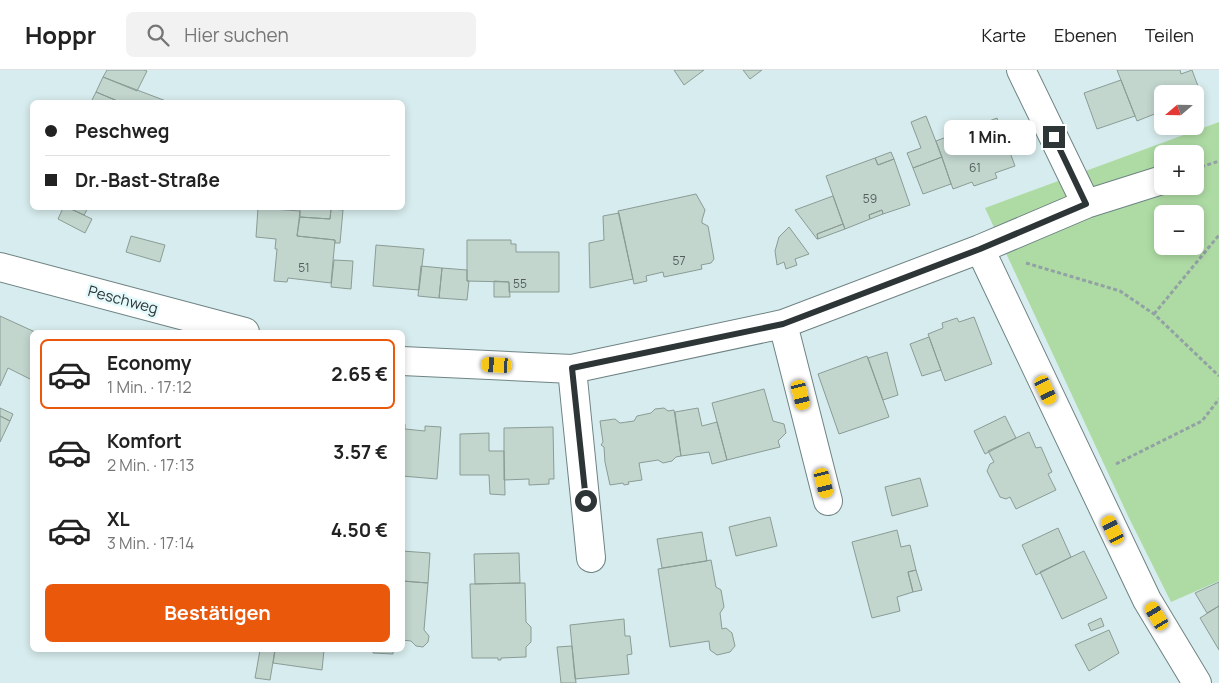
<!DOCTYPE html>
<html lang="de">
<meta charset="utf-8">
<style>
:root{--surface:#fff;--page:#f2f2f2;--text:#222;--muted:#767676;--line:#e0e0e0;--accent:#ea580c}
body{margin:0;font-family:Manrope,sans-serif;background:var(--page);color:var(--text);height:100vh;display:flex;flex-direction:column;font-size:19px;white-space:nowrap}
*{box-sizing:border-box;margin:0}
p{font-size:16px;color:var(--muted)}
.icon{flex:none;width:28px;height:28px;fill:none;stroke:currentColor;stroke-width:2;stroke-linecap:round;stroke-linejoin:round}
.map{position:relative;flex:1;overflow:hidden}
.sheet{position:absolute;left:30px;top:260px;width:375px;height:322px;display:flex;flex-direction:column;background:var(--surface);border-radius:8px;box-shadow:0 2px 8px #0003}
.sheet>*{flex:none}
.guide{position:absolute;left:30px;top:30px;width:375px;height:110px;border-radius:8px;box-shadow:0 2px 8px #0003;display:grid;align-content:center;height:110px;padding:0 15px;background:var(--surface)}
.needle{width:32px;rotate:250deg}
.controls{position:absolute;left:1154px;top:15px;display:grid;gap:10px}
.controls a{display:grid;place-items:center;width:50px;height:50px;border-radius:8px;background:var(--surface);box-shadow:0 2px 8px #0003;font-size:25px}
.end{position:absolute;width:22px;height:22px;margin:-11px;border:6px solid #2d3536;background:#fff;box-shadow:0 0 0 2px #fff}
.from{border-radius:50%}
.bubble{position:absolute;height:35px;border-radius:8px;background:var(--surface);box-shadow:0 2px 8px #0003;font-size:16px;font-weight:700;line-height:35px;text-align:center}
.car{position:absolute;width:15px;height:30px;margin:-15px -8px;border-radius:6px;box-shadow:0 0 4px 1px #0007;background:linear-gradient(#f5c518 24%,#345 0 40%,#f5c518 0 76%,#345 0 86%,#f5c518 0)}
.guide b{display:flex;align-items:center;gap:18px;height:48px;font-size:19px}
.guide b+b{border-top:1px solid var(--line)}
.guide i{width:12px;height:12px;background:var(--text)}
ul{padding:9px 0 0;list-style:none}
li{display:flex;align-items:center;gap:15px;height:70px;margin:0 10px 8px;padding:0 5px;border:2px solid transparent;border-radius:8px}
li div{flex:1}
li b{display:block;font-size:19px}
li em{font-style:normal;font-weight:700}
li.current{border-color:var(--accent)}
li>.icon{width:45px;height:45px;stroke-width:1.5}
.cta{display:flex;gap:10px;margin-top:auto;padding:10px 15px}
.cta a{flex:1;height:58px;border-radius:8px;background:var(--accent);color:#fff;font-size:20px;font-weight:700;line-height:58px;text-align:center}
header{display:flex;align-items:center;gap:30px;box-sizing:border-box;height:70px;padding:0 25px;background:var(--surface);border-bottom:1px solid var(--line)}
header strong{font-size:24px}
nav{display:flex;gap:28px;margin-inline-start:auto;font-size:18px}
.search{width:350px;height:45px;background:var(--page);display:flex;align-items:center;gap:12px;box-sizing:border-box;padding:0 18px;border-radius:8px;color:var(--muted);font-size:19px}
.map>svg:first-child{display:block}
.green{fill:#aedba4;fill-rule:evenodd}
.building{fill:#c2d6ce;stroke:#8a9c95}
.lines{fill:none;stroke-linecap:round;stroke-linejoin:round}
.minor-casing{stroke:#6f8384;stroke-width:30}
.path{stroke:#92a1a3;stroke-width:3;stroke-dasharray:4 2.5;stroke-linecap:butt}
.minor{stroke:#fff;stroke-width:28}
.route{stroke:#2d3536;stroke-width:6}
.labels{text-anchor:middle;stroke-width:5;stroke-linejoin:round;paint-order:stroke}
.number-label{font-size:12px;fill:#525d5c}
.street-label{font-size:15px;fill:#2d3536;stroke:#e4f9fb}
</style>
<header>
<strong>Hoppr</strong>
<div class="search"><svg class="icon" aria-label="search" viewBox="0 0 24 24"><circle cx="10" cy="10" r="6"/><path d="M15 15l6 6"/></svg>Hier suchen</div>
<nav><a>Karte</a><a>Ebenen</a><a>Teilen</a></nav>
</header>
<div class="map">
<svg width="1219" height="613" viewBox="0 0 1219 613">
<rect width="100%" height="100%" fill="#d7ecee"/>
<path class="green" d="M 1219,52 L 1219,511 L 1171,532 L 1129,448 L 985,138 ZM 1162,84 L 1195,84 L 1195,116 L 1162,116 ZM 1162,144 L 1195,144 L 1195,176 L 1162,176 Z"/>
<path class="building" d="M 107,0 L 144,0 L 147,1 L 137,21 L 103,7 Z
M 674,0 L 704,0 L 684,15 Z
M 743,0 L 762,0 L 750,9 Z
M 1117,0 L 1180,0 L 1181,4 L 1192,0 L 1202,27 L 1195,29 L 1195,24 L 1162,24 L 1162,41 L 1137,51 Z
M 103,7 L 166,31 L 165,32 L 120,32 L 96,22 Z
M 1121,10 L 1135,46 L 1097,59 L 1084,23 Z
M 96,22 L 120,32 L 91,32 Z
M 926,46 L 942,87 L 913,98 L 907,83 L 921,78 L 911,52 Z
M 997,48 L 1015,96 L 995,103 L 997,108 L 974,116 L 972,112 L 953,119 L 936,71 L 957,63 L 959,69 L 978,62 L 976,56 Z
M 891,82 L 894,89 L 878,95 L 875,88 Z
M 942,87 L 951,114 L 923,124 L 913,98 Z
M 875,88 L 878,95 L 894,89 L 910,135 L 883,144 L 882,140 L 869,145 L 870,149 L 845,159 L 826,106 Z
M 696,124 L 705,140 L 702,150 L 702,153 L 708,156 L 714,189 L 711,193 L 701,195 L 702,199 L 664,207 L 663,202 L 646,206 L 647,211 L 634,214 L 618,141 Z
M 833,126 L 843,154 L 817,164 L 818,169 L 817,169 L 795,140 Z
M 63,138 L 69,138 L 92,149 L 85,163 L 58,149 Z
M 69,138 L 88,138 L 84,145 Z
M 258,138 L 300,141 L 297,166 L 335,170 L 331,213 L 288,208 L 287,212 L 274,211 L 277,179 L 275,179 L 276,169 L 256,167 Z
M 300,138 L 331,139 L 330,149 L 300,147 Z
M 331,139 L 343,140 L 340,173 L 335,173 L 335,170 L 297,166 L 300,147 L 330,149 Z
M 882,140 L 883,144 L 870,149 L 869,145 Z
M 619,143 L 633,209 L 590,218 L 589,173 L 604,170 L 603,146 Z
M 843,154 L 845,159 L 818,169 L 817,164 Z
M 789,157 L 809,184 L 795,189 L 797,195 L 786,199 L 784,192 L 777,195 L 775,181 L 779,167 Z
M 131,166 L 165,175 L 160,192 L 126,182 Z
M 467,170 L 511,170 L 511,174 L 516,174 L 516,182 L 559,182 L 559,222 L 509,222 L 509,212 L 467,211 Z
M 376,175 L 424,179 L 419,220 L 373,216 Z
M 334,190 L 353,191 L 351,219 L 331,217 Z
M 421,196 L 442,198 L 439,228 L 418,226 Z
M 442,198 L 467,200 L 467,211 L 469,211 L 467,230 L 439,228 Z
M 494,211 L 509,212 L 510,227 L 494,227 Z
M 0,246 L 35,262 L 32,262 L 32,310 L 8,298 L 0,316 Z
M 974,247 L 992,294 L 945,311 L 928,264 L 943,258 L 942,253 L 957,248 L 959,252 Z
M 929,267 L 941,300 L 922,306 L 910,274 Z
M 887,282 L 898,325 L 883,330 L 868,288 Z
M 867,286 L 889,347 L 839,364 L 818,304 Z
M 764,319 L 773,351 L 784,354 L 786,363 L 778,371 L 780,377 L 727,390 L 712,333 Z
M 0,338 L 13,344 L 10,351 L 0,346 Z
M 664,338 L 668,341 L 674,340 L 681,386 L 676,387 L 672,391 L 663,393 L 658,390 L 639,393 L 642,410 L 628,412 L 629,414 L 624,415 L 623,413 L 610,415 L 605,392 L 604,377 L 601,375 L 603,372 L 600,351 L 615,349 L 620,353 L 634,351 L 637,346 L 651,343 L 655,339 Z
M 698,338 L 702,356 L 717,352 L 727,390 L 712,394 L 709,382 L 681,386 L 675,342 Z
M 0,346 L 10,351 L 0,372 Z
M 1005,346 L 1016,368 L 985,384 L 974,361 Z
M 402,354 L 405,354 L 405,359 L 425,361 L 425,356 L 441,357 L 437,409 L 402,406 Z
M 553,357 L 554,409 L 549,409 L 549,414 L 529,415 L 529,409 L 504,410 L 504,358 Z
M 1029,362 L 1036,378 L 1041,377 L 1052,402 L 1048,404 L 1056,420 L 1016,439 L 1010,427 L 1006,429 L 1000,427 L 987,401 L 990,394 L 994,392 L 988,381 Z
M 489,363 L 489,381 L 504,381 L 505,425 L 490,424 L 489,405 L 460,405 L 460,364 Z
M 920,408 L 928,436 L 892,446 L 885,417 Z
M 770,447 L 777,476 L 736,486 L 729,457 Z
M 1058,458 L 1071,487 L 1036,505 L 1022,475 Z
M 897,460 L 901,477 L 910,475 L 916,500 L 908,502 L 913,522 L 897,527 L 900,541 L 872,548 L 852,472 Z
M 702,462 L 707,491 L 662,498 L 657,469 Z
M 402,481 L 430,483 L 428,513 L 402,511 Z
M 1084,481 L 1107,528 L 1062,549 L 1040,502 Z
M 519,483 L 520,513 L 475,514 L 474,484 Z
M 711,490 L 716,517 L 721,520 L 724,537 L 720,543 L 722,559 L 726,558 L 732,563 L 735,576 L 730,582 L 717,585 L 710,580 L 709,571 L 670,577 L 658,499 Z
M 916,500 L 922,520 L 913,522 L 908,502 Z
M 402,511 L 428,513 L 424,560 L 429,566 L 428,572 L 423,577 L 416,576 L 411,571 L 402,570 Z
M 1219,512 L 1219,536 L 1207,543 L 1195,523 Z
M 525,513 L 526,552 L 531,557 L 531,572 L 526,577 L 526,587 L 501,588 L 501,590 L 498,590 L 498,588 L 472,588 L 470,514 Z
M 1219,536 L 1219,580 L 1200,548 Z
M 1101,548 L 1104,556 L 1091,561 L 1088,554 Z
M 624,549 L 625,566 L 630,566 L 632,584 L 627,585 L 629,604 L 575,609 L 570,555 Z
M 1109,560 L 1119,583 L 1089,601 L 1075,575 Z
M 572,576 L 576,613 L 561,613 L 557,577 Z
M 260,580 L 275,580 L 270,610 L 255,608 Z
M 275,580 L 324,580 L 322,600 L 273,593 Z
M 373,580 L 393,580 L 393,584 L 373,583 Z"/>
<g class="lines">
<g class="minor-casing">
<path id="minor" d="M 1021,0 L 1086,134
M 980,179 L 1147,530 L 1197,613
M 0,197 L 245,262
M 783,254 L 828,431
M 402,291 L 572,299 L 783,254 L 980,179 L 1086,134 L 1162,110
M 572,299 L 591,488"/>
</g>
<path class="path" d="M 1195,99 L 1219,91
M 1026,193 L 1120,221 L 1154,244 L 1219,306
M 1154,244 L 1219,165
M 1116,394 L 1202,351 L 1219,329"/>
<use href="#minor" class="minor"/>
</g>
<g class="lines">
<path class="route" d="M 586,431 L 572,298 L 783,254 L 980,179 L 1086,134 L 1054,67"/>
</g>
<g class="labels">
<g class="number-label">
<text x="975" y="102">61</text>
<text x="870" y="133">59</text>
<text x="679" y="195">57</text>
<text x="304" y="202">51</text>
<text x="520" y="218">55</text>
</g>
<g class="street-label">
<text transform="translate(123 230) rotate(15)" y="5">Peschweg</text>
</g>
</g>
</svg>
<div class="controls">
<a><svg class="needle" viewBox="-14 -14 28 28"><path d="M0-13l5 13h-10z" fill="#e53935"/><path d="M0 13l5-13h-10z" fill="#767676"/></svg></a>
<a>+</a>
<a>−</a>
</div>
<i class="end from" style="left:586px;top:431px"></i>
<i class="end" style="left:1054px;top:67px"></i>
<div class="bubble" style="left:944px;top:50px;width:92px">1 Min.</div>
<i class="car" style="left:497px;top:295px;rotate:273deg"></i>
<i class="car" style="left:1046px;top:320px;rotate:155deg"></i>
<i class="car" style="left:801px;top:325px;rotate:166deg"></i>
<i class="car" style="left:824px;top:413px;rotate:166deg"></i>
<i class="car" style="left:1113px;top:460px;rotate:334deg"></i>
<i class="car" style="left:1157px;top:546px;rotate:329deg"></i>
<div class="guide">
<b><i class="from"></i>Peschweg</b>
<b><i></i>Dr.-Bast-Straße</b>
</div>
<section class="sheet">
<ul>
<li class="current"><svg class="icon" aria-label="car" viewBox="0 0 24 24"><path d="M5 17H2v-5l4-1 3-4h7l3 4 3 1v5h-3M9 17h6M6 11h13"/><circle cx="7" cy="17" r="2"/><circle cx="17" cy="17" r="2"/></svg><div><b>Economy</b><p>1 Min. · 17:12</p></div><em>2.65 €</em></li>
<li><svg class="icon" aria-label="car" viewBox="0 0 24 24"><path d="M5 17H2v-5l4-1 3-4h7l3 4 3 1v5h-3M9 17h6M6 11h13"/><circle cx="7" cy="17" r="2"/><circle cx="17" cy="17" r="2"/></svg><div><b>Komfort</b><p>2 Min. · 17:13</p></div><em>3.57 €</em></li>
<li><svg class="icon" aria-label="car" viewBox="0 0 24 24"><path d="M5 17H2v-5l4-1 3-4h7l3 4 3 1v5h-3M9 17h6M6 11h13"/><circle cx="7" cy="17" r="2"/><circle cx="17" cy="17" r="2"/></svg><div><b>XL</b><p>3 Min. · 17:14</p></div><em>4.50 €</em></li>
</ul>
<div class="cta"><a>Bestätigen</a></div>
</section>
</div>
